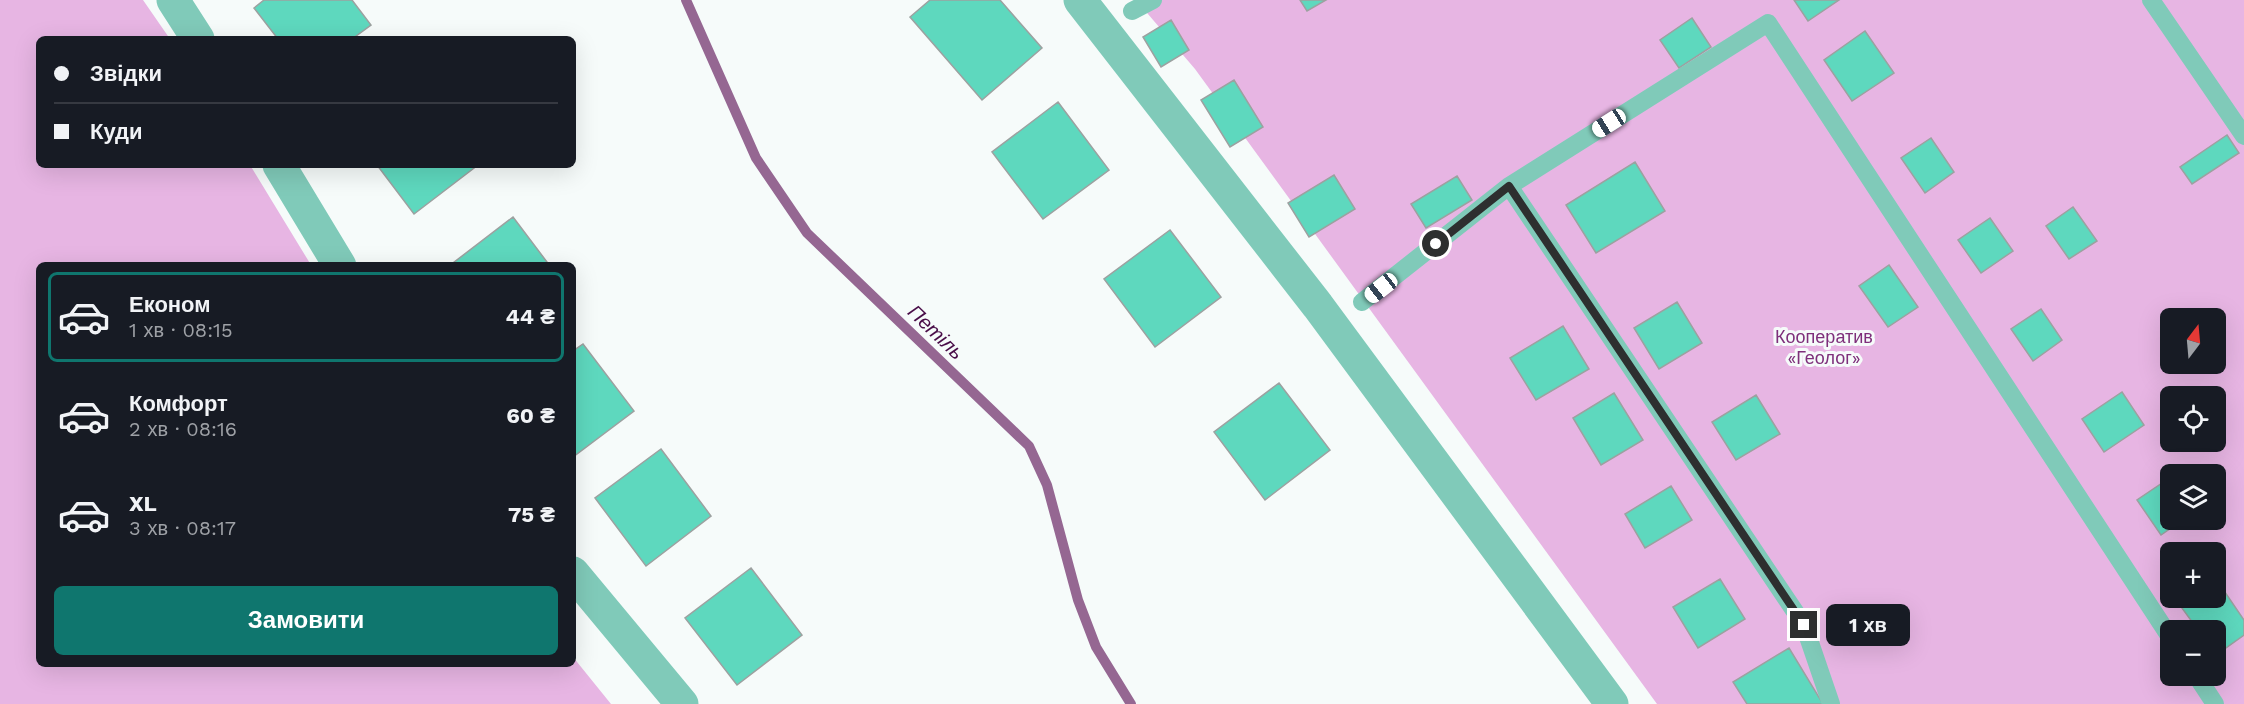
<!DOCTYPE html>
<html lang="uk">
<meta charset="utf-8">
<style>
:root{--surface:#171b24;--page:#242831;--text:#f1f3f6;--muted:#9ea1a6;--line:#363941;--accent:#0f766e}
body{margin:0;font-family:"Work Sans",sans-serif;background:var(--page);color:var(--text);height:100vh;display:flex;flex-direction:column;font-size:22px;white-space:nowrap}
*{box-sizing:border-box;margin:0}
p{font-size:20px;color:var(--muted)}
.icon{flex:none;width:33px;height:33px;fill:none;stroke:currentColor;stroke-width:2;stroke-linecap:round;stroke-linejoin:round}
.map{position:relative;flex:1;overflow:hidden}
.panel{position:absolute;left:36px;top:262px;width:540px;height:405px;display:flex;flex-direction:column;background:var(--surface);border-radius:9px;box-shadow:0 6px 24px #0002}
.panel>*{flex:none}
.guide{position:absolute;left:36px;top:36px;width:540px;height:132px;border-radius:9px;box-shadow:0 6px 24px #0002;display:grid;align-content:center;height:132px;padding:0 18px;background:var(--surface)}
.needle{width:39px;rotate:16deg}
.controls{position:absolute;left:2160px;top:308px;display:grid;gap:12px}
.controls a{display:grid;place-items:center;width:66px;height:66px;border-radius:9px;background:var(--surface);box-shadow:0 6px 24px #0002;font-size:30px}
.end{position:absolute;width:27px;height:27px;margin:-14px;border:8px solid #2d2f2f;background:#fff;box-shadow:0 0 0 3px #fff}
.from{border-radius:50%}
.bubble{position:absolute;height:42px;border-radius:9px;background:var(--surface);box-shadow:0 6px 24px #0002;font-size:20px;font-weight:700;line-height:42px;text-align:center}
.car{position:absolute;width:18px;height:36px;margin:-18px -9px;border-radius:8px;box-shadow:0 0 4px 2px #0007;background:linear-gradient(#fff 24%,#345 0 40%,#fff 0 76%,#345 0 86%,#fff 0)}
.guide b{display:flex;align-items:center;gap:21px;height:57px;font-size:22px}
.guide b+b{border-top:2px solid var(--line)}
.guide i{width:15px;height:15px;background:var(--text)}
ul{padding:10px 0 0;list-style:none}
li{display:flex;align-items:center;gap:18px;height:90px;margin:0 12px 9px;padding:0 6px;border:3px solid transparent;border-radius:9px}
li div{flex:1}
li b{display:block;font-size:22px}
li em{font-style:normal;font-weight:700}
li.active{border-color:var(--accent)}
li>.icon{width:54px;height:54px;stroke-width:1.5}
.action{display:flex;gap:12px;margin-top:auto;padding:12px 18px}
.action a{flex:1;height:69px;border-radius:9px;background:var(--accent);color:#fff;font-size:24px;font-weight:700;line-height:69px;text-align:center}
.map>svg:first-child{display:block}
.green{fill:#e7b5e3;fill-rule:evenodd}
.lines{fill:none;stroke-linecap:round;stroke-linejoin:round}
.stream{stroke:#956792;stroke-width:10}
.building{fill:#5ed8be;stroke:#9ca1a0;stroke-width:1.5}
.service{stroke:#80cab9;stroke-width:18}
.minor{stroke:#80cab9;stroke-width:33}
.route{stroke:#2d2f2f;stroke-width:8}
.labels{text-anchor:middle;stroke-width:6;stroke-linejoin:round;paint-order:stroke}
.park-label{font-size:18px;fill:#7e2f7b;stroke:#f6fbfa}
.water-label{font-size:20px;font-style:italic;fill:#490d48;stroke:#f6fbfa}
</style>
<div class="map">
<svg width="2244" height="704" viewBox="0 0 2244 704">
<rect width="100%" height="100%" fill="#f6fbfa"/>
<path class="green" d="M 0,0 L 143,0 L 170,39 L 39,39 L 39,165 L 250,165 L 311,265 L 39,266 L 39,664 L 573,664 L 573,657 L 611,704 L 0,704 Z
M 1136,0 L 2244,0 L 2244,704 L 1657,704 L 1195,69 ZM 2170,318 L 2216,318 L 2216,363 L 2170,363 ZM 2170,396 L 2216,396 L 2216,441 L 2170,441 ZM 2170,474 L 2216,474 L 2216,519 L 2170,519 ZM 2170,552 L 2216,552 L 2216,597 L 2170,597 ZM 2170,630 L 2216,630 L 2216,675 L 2170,675 Z"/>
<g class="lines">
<path class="stream" d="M 686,0 L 756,158 L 807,233 L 1029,446 L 1047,485 L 1078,600 L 1096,647 L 1131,704"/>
</g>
<path class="building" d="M 264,0 L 352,0 L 371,25 L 352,39 L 278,39 L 254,8 Z
M 930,0 L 1000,0 L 1042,48 L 982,100 L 910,17 Z
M 1300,0 L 1326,0 L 1307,11 Z
M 1794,0 L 1839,0 L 1808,21 Z
M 1692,18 L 1711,47 L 1679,68 L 1660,40 Z
M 1171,20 L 1189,50 L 1161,67 L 1143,37 Z
M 1865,31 L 1894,73 L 1852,101 L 1824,60 Z
M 1234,80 L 1263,127 L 1230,147 L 1201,100 Z
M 1058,102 L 1109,170 L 1043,219 L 992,152 Z
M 2227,135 L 2239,153 L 2192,184 L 2180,167 Z
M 1931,138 L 1954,172 L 1925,193 L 1901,158 Z
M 1635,162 L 1665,211 L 1596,253 L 1566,205 Z
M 377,165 L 478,165 L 414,214 Z
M 1334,175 L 1355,209 L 1309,237 L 1288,203 Z
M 1457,176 L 1472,200 L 1426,228 L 1411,204 Z
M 2073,207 L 2097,241 L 2069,259 L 2046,226 Z
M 513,217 L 550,266 L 449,266 Z
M 1990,218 L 2013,251 L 1981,273 L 1958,240 Z
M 1170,230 L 1221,297 L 1155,347 L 1104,279 Z
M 1889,265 L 1918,307 L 1888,327 L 1859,286 Z
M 1677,302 L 1702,343 L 1659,369 L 1634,328 Z
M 2041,309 L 2062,340 L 2033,361 L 2011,329 Z
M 1563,326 L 1589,369 L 1536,400 L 1510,358 Z
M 583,344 L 634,411 L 573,457 L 573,351 Z
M 1279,383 L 1330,450 L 1265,500 L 1214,432 Z
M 2122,392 L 2144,425 L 2104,452 L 2082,419 Z
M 1614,393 L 1643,440 L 1601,465 L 1573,418 Z
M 1756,395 L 1780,434 L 1736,460 L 1712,422 Z
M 661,449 L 711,516 L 646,566 L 595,498 Z
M 2168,479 L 2170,483 L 2170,519 L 2184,519 L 2161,535 L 2137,500 Z
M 1671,486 L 1692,520 L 1645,548 L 1625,514 Z
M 751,568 L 802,635 L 737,685 L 685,618 Z
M 1720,579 L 1745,619 L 1698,648 L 1673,607 Z
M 2216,579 L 2244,620 L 2244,635 L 2216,655 L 2216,630 L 2198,630 L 2179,604 L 2189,597 L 2216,597 Z
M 1789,648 L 1823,704 L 1747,704 L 1733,682 Z"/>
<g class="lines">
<path class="service" d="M 2151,0 L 2244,136
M 1132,11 L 1153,0
M 1509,186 L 1804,625 L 1831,704
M 1362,302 L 1509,186 L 1768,23 L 2170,637
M 2196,675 L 2215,704"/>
<path class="minor" d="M 173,0 L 198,39
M 1080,0 L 1318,306 L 1612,704
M 279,165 L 340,266
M 573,573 L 682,704"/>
</g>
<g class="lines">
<path class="route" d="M 1436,244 L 1509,186 L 1804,625"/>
</g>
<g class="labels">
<g class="park-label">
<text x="1824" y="343">Кооператив<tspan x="1824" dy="21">«Геолог»</tspan></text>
</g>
<g class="water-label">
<text transform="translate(936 332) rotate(44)" y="7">Петіль</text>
</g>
</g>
</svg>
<div class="controls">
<a><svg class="needle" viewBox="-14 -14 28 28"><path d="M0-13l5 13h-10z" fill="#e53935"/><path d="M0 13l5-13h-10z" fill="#9ea1a6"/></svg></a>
<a><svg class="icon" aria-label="locate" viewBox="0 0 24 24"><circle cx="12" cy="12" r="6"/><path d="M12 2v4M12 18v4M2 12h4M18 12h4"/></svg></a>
<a><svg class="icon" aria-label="layers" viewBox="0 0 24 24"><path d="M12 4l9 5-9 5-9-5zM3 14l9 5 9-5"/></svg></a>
<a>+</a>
<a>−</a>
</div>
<i class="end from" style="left:1436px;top:244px"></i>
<i class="end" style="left:1804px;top:625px"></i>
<div class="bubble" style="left:1826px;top:604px;width:84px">1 хв</div>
<i class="car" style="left:1609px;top:123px;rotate:238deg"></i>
<i class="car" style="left:1381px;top:288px;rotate:232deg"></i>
<div class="guide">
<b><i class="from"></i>Звідки</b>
<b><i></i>Куди</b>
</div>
<section class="panel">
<ul>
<li class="active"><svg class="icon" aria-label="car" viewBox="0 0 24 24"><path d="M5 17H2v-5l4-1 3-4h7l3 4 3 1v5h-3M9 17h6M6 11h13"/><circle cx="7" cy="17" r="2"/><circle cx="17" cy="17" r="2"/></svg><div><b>Економ</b><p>1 хв · 08:15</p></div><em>44 ₴</em></li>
<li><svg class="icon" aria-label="car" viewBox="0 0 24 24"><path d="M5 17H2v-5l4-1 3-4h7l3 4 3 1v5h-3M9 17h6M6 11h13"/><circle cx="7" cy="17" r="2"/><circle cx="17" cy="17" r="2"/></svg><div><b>Комфорт</b><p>2 хв · 08:16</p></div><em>60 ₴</em></li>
<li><svg class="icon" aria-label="car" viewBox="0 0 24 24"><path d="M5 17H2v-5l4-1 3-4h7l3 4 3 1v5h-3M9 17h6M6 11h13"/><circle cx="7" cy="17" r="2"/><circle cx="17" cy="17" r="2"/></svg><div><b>XL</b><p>3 хв · 08:17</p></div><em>75 ₴</em></li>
</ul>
<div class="action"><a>Замовити</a></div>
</section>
</div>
